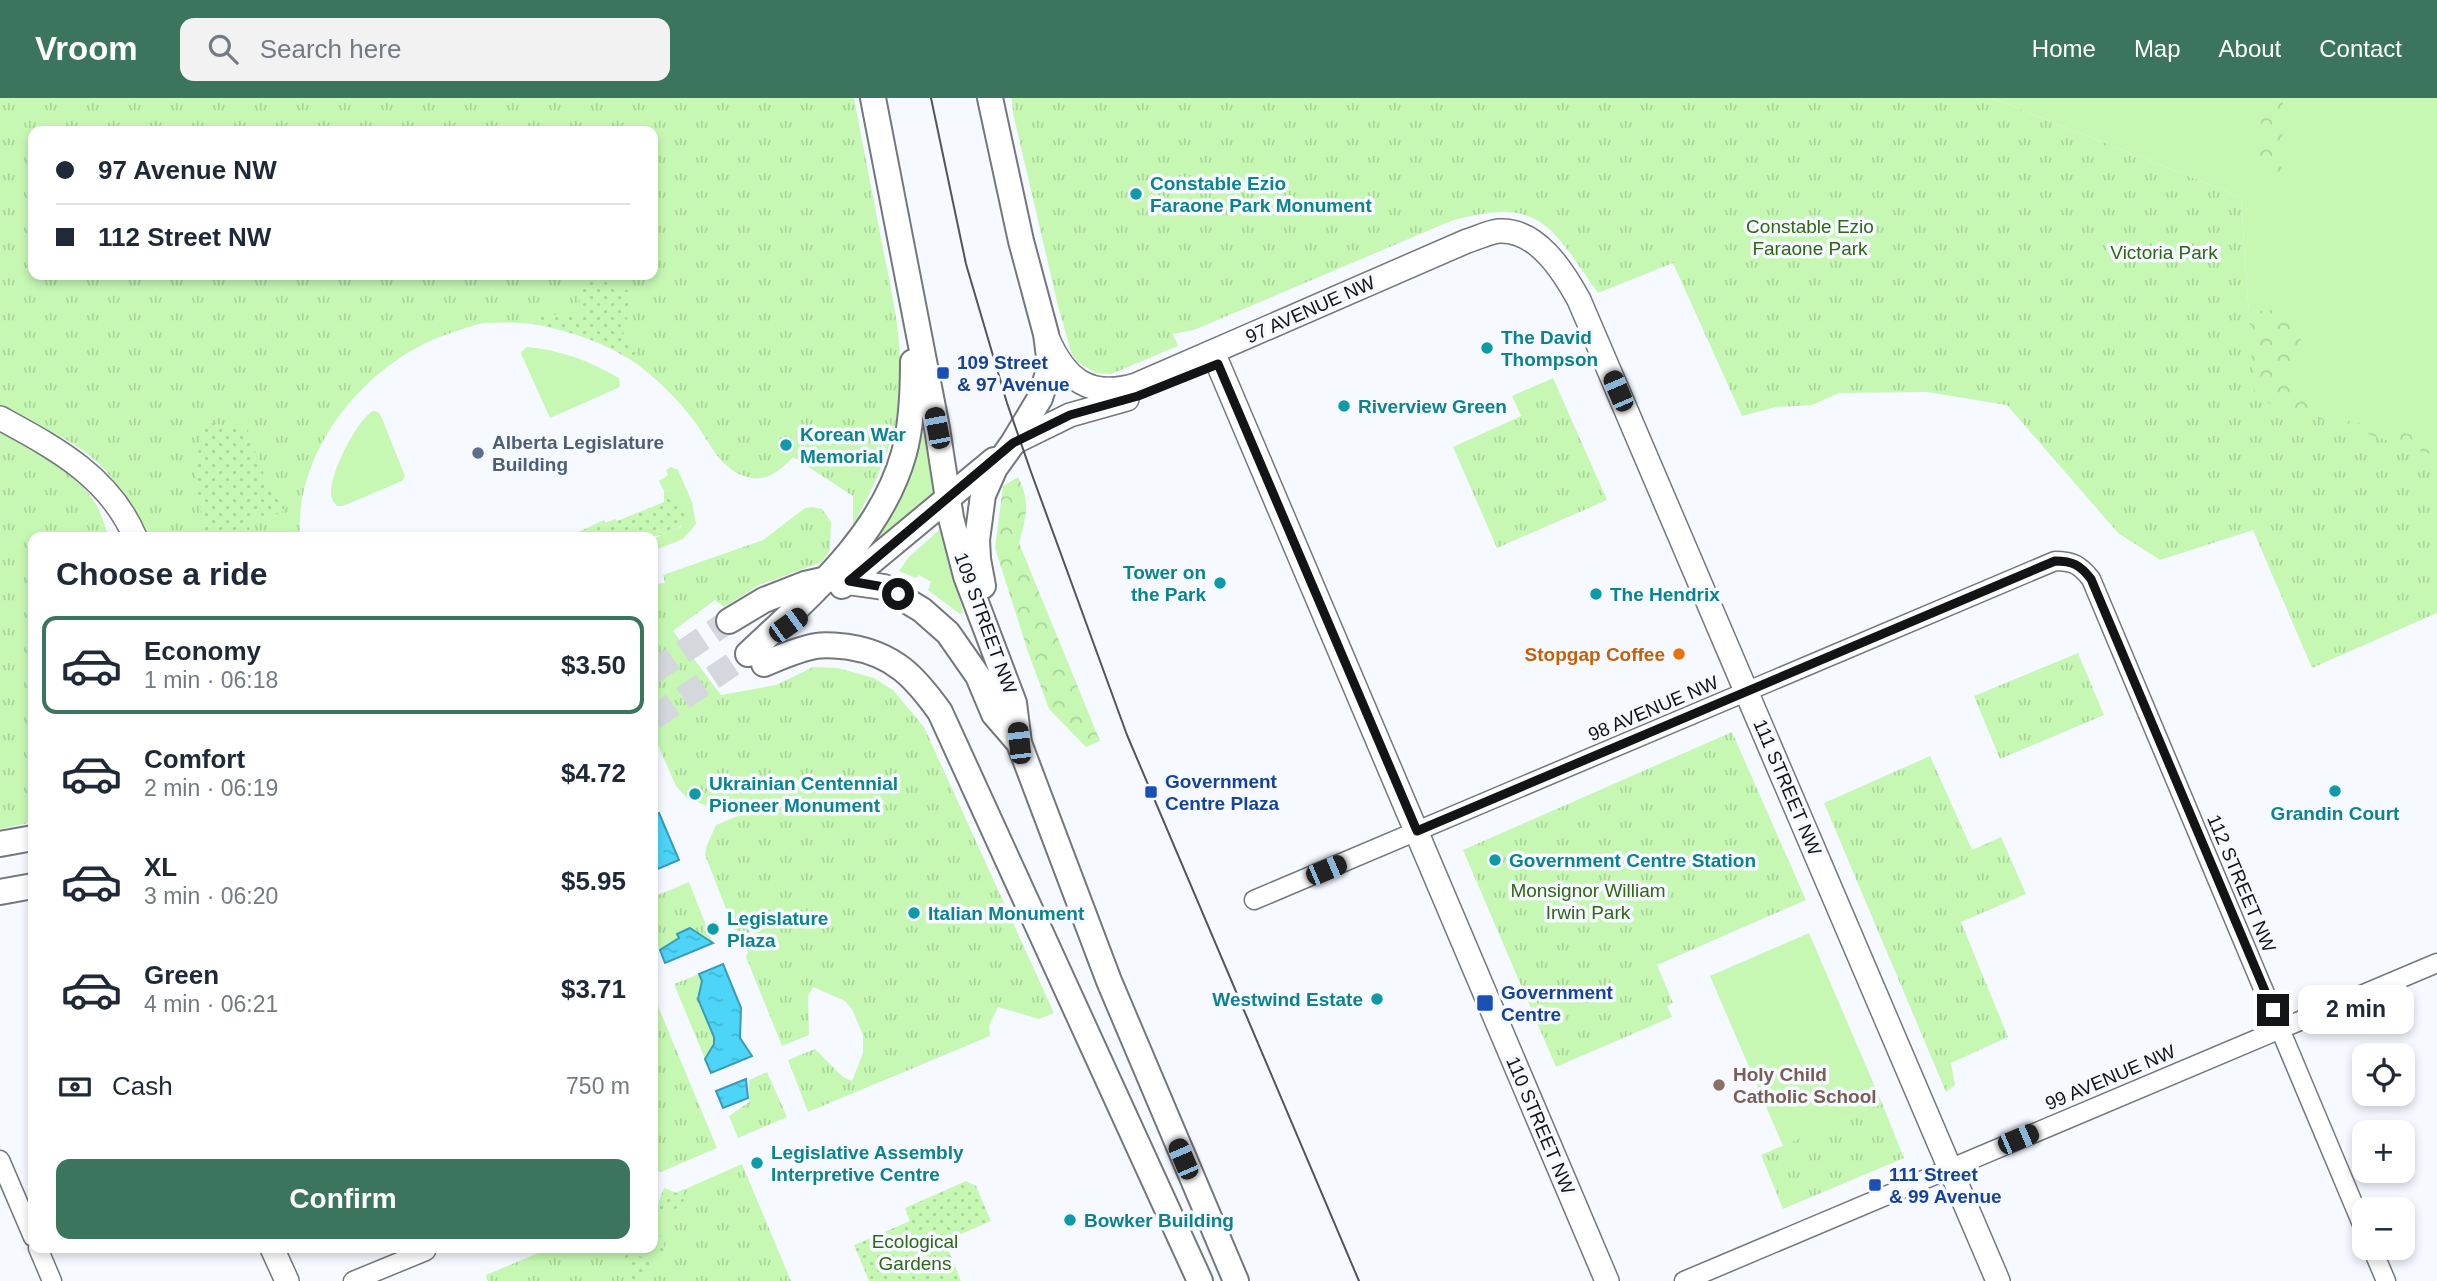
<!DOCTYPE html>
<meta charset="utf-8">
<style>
:root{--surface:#fff;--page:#f2f2f3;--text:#1f2937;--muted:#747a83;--line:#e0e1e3;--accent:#3b755e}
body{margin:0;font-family:Helvetica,sans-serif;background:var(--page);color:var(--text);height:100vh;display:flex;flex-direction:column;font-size:26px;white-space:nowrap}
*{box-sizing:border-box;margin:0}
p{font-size:23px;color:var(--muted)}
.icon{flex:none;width:38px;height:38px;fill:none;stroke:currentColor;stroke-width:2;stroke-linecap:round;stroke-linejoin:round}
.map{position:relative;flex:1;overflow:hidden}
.drawer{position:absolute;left:28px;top:434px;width:630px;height:721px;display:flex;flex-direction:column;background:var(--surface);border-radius:14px;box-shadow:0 4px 10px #0003}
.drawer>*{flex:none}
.banner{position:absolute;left:28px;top:28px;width:630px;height:154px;border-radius:14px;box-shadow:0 4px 10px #0003;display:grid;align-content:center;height:154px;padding:0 28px;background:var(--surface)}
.tools{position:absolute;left:2352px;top:945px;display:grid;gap:14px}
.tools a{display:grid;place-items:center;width:63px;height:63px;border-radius:14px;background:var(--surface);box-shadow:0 4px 10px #0003;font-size:35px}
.end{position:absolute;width:32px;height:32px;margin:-16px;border:9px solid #131416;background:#fff;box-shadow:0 0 0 4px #fff}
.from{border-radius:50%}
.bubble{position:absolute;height:49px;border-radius:14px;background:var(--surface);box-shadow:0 4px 10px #0003;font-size:23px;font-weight:700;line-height:49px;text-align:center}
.car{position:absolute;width:21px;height:42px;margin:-21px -10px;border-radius:9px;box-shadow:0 0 5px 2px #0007;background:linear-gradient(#222 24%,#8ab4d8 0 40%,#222 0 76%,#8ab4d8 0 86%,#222 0)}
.banner b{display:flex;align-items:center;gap:24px;height:66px;font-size:26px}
.banner b+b{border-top:2px solid var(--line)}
.banner i{width:18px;height:18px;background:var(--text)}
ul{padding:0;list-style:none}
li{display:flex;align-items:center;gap:21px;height:98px;margin:0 14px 10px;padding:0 14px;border:4px solid transparent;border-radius:14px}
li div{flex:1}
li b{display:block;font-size:26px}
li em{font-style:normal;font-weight:700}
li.on{border-color:var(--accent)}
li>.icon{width:63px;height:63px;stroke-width:1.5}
h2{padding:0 28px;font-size:32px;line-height:84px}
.pay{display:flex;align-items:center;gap:18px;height:77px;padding:0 28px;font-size:26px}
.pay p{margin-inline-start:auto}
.action{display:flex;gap:14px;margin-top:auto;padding:14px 28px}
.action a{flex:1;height:80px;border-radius:14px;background:var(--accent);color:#fff;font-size:28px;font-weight:700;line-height:80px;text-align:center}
header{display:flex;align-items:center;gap:42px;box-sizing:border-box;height:98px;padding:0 35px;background:var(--accent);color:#fff}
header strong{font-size:33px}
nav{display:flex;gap:38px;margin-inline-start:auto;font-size:24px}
.search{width:490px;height:63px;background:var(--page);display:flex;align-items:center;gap:18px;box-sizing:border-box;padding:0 24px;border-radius:14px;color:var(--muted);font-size:26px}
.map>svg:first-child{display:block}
.grass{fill:#c6f8b4}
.forest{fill:url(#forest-crowns)}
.park{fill:url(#park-tufts);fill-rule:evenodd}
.garden{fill:url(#garden-dots)}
.water{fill:url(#water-ripples);stroke:#3b9bb5;stroke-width:2}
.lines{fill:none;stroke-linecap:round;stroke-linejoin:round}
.secondary-tunnel{stroke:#d4d7dc;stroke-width:24;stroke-dasharray:24 12;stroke-linecap:butt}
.minor-casing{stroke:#74787e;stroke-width:21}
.tertiary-casing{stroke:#74787e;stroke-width:26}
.secondary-casing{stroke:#74787e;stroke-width:28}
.minor{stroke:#fff;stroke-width:18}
.tertiary{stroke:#fff;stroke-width:23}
.secondary{stroke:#fff;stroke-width:24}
.tram{stroke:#525457;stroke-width:2}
.route{stroke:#131416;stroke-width:9}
.culture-dot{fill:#0f9aa8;stroke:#f6f9ff;stroke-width:2.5}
.transit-dot{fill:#1a4fb4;stroke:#f6f9ff;stroke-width:2.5}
.service-dot{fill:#5c6f8a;stroke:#f6f9ff;stroke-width:2.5}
.food-dot{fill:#e8710a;stroke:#f6f9ff;stroke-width:2.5}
.education-dot{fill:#8d6e63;stroke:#f6f9ff;stroke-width:2.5}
.labels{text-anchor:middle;stroke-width:7;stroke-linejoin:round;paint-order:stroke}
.culture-label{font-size:19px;font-weight:bold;fill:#0d838f;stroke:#f6f9ff;text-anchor:start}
.park-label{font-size:19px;fill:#306616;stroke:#f6f9ff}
.street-label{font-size:19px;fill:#131416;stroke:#f6f9ff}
.transit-label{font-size:19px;font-weight:bold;fill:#164399;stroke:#f6f9ff;text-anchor:start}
.service-label{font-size:19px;font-weight:bold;fill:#4e5e75;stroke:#f6f9ff;text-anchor:start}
.food-label{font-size:19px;font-weight:bold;fill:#c56008;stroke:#f6f9ff;text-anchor:end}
.education-label{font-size:19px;font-weight:bold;fill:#785e54;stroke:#f6f9ff;text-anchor:start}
</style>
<header>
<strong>Vroom</strong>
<div class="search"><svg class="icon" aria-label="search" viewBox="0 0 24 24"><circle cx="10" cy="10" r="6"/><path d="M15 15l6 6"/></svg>Search here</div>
<nav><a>Home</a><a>Map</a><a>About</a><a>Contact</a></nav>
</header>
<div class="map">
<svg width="2437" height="1183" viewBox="0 0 2437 1183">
<defs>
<pattern id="forest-crowns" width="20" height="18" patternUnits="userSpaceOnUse" patternTransform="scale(1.75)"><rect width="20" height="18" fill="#c6f8b4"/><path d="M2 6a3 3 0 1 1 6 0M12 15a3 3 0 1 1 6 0" fill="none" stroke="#a9d49a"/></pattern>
<pattern id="park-tufts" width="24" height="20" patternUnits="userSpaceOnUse" patternTransform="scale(1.75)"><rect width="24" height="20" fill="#c6f8b4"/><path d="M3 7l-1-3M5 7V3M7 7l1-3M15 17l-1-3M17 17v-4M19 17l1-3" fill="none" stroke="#a9d49a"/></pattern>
<pattern id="garden-dots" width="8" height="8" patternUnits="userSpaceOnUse" patternTransform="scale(1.75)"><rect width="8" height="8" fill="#c6f8b4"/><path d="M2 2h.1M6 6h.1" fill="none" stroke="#a9d49a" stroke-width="1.8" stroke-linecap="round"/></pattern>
<pattern id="water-ripples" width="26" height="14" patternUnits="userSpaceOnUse" patternTransform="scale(1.75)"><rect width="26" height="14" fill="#4cd5f9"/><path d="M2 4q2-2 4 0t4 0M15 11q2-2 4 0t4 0" fill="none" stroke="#42b6d5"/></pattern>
</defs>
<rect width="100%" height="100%" fill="#f6f9ff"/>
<path class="grass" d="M 1992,0 L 2437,0 L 2437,358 L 2254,294 L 2241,99 Z
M 527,249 C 561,252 590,263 619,280 L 620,289 L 550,320 L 522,258 L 521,254 Z
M 373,313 L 378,314 L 381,318 L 405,378 L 402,383 L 343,408 L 337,408 C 333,404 331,400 331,394 C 330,376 357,321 373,313 Z
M 920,317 L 934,393 L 933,401 L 879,451 L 871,442 Z
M 671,369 L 678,372 L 692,404 L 696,426 L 683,441 L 653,453 L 653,441 L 681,429 L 686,409 L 680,406 L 669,392 L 664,393 L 659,383 L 668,377 L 666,372 Z
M 939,432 L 943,435 L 963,514 L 960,516 L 928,492 L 931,484 L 919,477 L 916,480 L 899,473 L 908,460 Z
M 1809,835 L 1882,1005 L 1783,1048 L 1710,878 Z"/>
<path class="forest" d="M 1960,0 L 2218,196 L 2255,214 L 2289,210 L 2303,232 L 2292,279 L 2307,298 L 2348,323 L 2437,342 L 2437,375 L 2266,313 Z
M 2262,0 L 2283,0 L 2281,85 L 2258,73 Z
M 1018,379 C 1031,405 1026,419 1019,445 L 1100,643 L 1086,649 L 1049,611 L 1028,554 L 995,450 L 1003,388 Z"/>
<path class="park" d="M 0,0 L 854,0 C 863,49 873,97 882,146 C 893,199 906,256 898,310 C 892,353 873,389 853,428 L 853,398 L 793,359 C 777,376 763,387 739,376 C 718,366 708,342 695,324 C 665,284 623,249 574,234 C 546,226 514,223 485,225 C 475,226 464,231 454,234 C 371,259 294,349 300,439 L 150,439 C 138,415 122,391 104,371 C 79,343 33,325 0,308 ZM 33,33 L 653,33 L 653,177 L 33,177 Z
M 1012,0 L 1992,0 L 2241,99 L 2254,294 L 2269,305 L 2437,358 L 2437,515 L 2312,570 L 2253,432 L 2160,462 L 2118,435 L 2007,307 L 1927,294 L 1839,295 L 1812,307 L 1776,309 L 1742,318 L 1673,165 L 1598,195 C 1550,127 1541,98 1451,123 L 1194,232 L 1173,236 L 1178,248 L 1111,276 L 1096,275 L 1080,266 L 1072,257 L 1058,208 L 1013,15 Z
M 1553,280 L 1607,402 L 1497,450 L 1453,349 L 1521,318 L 1512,298 Z
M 0,334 C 35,354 76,371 97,408 C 102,418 105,429 109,439 L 33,439 L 33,724 L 0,731 Z
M 813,409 L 822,411 L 831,424 L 830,452 L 822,464 L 759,487 L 724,509 L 715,502 L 673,533 L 721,597 L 776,587 L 813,569 L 838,570 L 874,580 L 893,592 L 924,629 L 1054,915 L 1039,921 L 998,909 L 989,928 L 990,938 L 808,1014 L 788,962 L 815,951 L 843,979 L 852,983 L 863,955 L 863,937 L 852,911 L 845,903 L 813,889 L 808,898 L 809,937 L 782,948 L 746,859 L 748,853 L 758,843 L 754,834 L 739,836 L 734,831 L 705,757 L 707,747 L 716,727 L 738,718 L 732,703 L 711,710 L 686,699 L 676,688 L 653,636 L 653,486 L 665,485 L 663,477 L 763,442 L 805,410 Z
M 2078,555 L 2104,617 L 2000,661 L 1974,598 Z
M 1732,634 L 1806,802 L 1657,867 L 1673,905 L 1667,908 L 1672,919 L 1556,969 L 1463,752 Z
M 1930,658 L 1972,752 L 2001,739 L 2026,796 L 1961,824 L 2008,939 L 1951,965 L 1955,987 L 1946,994 L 1824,705 Z
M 689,784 L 713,845 L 692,831 L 660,852 L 653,836 L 653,799 Z
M 699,876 L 702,883 L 698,901 L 714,939 L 714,946 L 705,961 L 674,886 Z
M 653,903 L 658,908 L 717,1050 L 661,1074 L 653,1071 Z
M 767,974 L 787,1019 L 738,1040 L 729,1018 L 749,1004 L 749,982 Z
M 1882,1005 L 1904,1060 L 1783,1111 L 1761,1057 Z
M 742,1066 L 791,1183 L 488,1183 L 486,1177 L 550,1150 L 619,1150 L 638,1156 L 641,1150 L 653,1150 L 653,1120 L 664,1090 L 676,1095 Z"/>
<path class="garden" d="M 596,178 L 629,193 C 634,208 628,221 620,234 L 633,246 L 637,255 L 633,263 C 596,241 571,234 530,225 L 533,216 C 548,214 566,220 580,216 C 579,199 578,187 596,178 Z
M 212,325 L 234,330 L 247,329 L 254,352 L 272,396 L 285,409 L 280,417 C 268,413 257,420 248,427 L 252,439 L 206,439 L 194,373 L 204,329 Z
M 669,392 L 688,412 C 688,450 602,439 575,439 L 574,436 L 604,422 L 605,425 L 615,421 L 617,423 L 664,404 L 664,393 Z
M 966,1083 L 976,1088 L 991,1123 L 945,1143 L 961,1183 L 869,1183 L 854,1147 L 910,1123 L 905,1110 Z
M 664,1090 L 676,1095 L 684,1091 L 684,1102 L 680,1109 C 648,1122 657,1123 665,1151 L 660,1157 L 642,1150 L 653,1150 L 653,1120 Z
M 605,1150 L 619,1150 L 655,1164 L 641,1183 L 632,1183 L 624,1157 Z"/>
<path class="water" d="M 659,715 L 679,762 L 653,773 L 653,717 Z
M 690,830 L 713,845 L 665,865 L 660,852 L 679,840 L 677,836 Z
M 723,866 L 741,910 L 740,940 L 752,958 L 711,975 L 705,961 L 714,946 L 714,939 L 698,901 L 702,883 L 699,876 Z
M 746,981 L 748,1000 L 723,1010 L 716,993 Z"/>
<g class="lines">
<path class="secondary-tunnel" d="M 653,574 L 729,523
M 653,620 L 748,556"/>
<g class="minor-casing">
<path id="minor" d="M 1254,802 L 2055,463 C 2073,463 2080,467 2091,481 L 2364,1131
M 0,1062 L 33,1139
M 38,1150 L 52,1183
M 2372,1150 L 2386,1183
M 353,1183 L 426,1153
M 1684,1183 L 2437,865"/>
</g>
<g class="tertiary-casing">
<path id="tertiary" d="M 1047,239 C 1065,281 1089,301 1136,287 L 1467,143 C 1477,140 1489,134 1499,133 C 1537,131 1563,173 1579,202 L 1998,1183
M 1211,255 L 1218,266 L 1607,1183
M 0,320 C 55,350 109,378 135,439
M 1013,345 L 1070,317 L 1127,301
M 272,1150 L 287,1183"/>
</g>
<g class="secondary-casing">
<path id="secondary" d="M 873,0 L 937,330 L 951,420 L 966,478 L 1014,605 L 1019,645 L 1109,883 L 1236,1183
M 842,488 L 994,362
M 983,488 L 978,461 L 977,442 L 983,397 L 995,370 L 1013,345 L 1040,300 L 1049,272 L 1049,259 L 1046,236 L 1021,143 L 990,0
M 729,523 L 764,502 L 805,486 L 827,481 L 884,489 L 922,512 L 948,535 L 978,578 L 994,616 L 1019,645
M 748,556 C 809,498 881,439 904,355 C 912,326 913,294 913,264
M 764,566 C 781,559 798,551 816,548 C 827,546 839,548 849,549 C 894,556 915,579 940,614 L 1200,1183
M 0,746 L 33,740
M 0,794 L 33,788"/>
</g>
<use href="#minor" class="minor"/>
<use href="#tertiary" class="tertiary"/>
<use href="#secondary" class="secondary"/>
<path class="tram" d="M 931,0 L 966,166 L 1007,305 L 1031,374 L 1127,637 L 1359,1183"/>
</g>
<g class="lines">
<path class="route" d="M 898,496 L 884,489 L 849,483 L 1013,345 L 1070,317 L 1138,298 L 1218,266 L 1417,733 L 2055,463 C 2073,463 2080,467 2091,481 L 2273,912"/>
</g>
<g class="culture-dot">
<circle cx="1136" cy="96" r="7"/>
<circle cx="1487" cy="250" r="7"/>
<circle cx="1344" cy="308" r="7"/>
<circle cx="786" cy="347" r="7"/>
<circle cx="1220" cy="485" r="7"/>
<circle cx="1596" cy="496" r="7"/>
<circle cx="2335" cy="693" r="7"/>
<circle cx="695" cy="696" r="7"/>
<circle cx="1495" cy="762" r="7"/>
<circle cx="914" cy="815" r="7"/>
<circle cx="713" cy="831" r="7"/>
<circle cx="1377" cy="901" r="7"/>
<circle cx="757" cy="1065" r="7"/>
<circle cx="1070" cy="1122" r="7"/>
</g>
<g class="transit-dot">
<rect x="936" y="268" width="14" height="14" rx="3.5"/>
<rect x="1144" y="687" width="14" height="14" rx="3.5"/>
<rect x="1476" y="896" width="18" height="18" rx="3.5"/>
<rect x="1868" y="1080" width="14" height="14" rx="3.5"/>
</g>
<circle class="service-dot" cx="478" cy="355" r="7"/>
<circle class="food-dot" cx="1679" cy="556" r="7"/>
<circle class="education-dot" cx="1719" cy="987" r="7"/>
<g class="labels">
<g class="culture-label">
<text x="1150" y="92">Constable Ezio<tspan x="1150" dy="22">Faraone Park Monument</tspan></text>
<text x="1501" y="246">The David<tspan x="1501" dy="22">Thompson</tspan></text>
<text x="1358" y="315">Riverview Green</text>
<text x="800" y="343">Korean War<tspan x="800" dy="22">Memorial</tspan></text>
<text x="1206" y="481" text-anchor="end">Tower on<tspan x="1206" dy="22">the Park</tspan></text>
<text x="1610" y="503">The Hendrix</text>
<text x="709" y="692">Ukrainian Centennial<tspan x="709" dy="22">Pioneer Monument</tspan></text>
<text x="2335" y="722" text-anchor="middle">Grandin Court</text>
<text x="1509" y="769">Government Centre Station</text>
<text x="928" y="822">Italian Monument</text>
<text x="727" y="827">Legislature<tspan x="727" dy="22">Plaza</tspan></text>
<text x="1363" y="908" text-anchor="end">Westwind Estate</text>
<text x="771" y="1061">Legislative Assembly<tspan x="771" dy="22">Interpretive Centre</tspan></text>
<text x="1084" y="1129">Bowker Building</text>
</g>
<g class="park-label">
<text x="1810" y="135">Constable Ezio<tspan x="1810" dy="22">Faraone Park</tspan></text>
<text x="2164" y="161">Victoria Park</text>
<text x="1588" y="799">Monsignor William<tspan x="1588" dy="22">Irwin Park</tspan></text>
<text x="915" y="1150">Ecological<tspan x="915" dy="22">Gardens</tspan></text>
</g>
<g class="street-label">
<text transform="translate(1310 211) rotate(-24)" y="7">97 AVENUE NW</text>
<text transform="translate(986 525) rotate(70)" y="7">109 STREET NW</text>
<text transform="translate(1653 610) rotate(-23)" y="7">98 AVENUE NW</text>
<text transform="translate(1788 689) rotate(67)" y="7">111 STREET NW</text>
<text transform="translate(2242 785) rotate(67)" y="7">112 STREET NW</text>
<text transform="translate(2110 979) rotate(-23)" y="7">99 AVENUE NW</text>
<text transform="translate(1541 1027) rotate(67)" y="7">110 STREET NW</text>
</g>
<g class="transit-label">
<text x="957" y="271">109 Street<tspan x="957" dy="22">&amp; 97 Avenue</tspan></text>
<text x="1165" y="690">Government<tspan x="1165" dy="22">Centre Plaza</tspan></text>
<text x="1501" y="901">Government<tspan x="1501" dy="22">Centre</tspan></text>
<text x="1889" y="1083">111 Street<tspan x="1889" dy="22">&amp; 99 Avenue</tspan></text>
</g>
<g class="service-label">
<text x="492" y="351">Alberta Legislature<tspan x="492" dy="22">Building</tspan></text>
</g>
<g class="food-label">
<text x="1665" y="563">Stopgap Coffee</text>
</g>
<g class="education-label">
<text x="1733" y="983">Holy Child<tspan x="1733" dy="22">Catholic School</tspan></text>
</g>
</g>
</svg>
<div class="tools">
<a><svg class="icon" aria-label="locate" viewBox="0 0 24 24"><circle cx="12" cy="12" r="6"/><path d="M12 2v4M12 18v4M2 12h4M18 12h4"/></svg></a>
<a>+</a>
<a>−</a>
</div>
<i class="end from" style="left:898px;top:496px"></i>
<i class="end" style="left:2273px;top:912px"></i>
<div class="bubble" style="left:2298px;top:887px;width:116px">2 min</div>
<i class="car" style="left:1618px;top:293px;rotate:337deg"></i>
<i class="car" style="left:937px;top:330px;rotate:349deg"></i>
<i class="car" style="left:788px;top:527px;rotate:54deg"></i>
<i class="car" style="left:1019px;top:645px;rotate:354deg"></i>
<i class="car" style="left:1326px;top:772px;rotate:67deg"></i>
<i class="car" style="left:2018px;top:1041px;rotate:67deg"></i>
<i class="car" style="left:1183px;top:1061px;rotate:337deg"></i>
<div class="banner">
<b><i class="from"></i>97 Avenue NW</b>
<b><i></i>112 Street NW</b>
</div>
<section class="drawer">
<h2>Choose a ride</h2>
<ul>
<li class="on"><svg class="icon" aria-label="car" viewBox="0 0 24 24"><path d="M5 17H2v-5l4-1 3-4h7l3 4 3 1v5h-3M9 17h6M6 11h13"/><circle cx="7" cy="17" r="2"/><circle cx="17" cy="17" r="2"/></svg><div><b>Economy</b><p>1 min · 06:18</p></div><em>$3.50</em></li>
<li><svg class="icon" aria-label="car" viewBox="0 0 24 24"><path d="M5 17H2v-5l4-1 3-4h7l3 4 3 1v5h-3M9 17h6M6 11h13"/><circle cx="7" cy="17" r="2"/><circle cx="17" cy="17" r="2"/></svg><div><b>Comfort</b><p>2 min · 06:19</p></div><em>$4.72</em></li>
<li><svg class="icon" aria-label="car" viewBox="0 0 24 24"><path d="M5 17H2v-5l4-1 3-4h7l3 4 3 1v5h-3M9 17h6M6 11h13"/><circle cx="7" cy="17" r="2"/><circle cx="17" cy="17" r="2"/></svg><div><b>XL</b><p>3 min · 06:20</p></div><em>$5.95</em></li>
<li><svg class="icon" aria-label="car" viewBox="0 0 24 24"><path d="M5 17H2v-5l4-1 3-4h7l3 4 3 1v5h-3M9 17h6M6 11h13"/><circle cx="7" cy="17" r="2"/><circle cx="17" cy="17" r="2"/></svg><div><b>Green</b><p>4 min · 06:21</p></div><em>$3.71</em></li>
</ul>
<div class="pay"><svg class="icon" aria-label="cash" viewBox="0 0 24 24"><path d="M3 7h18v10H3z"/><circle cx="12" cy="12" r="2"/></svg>Cash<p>750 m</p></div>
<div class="action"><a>Confirm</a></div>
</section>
</div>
